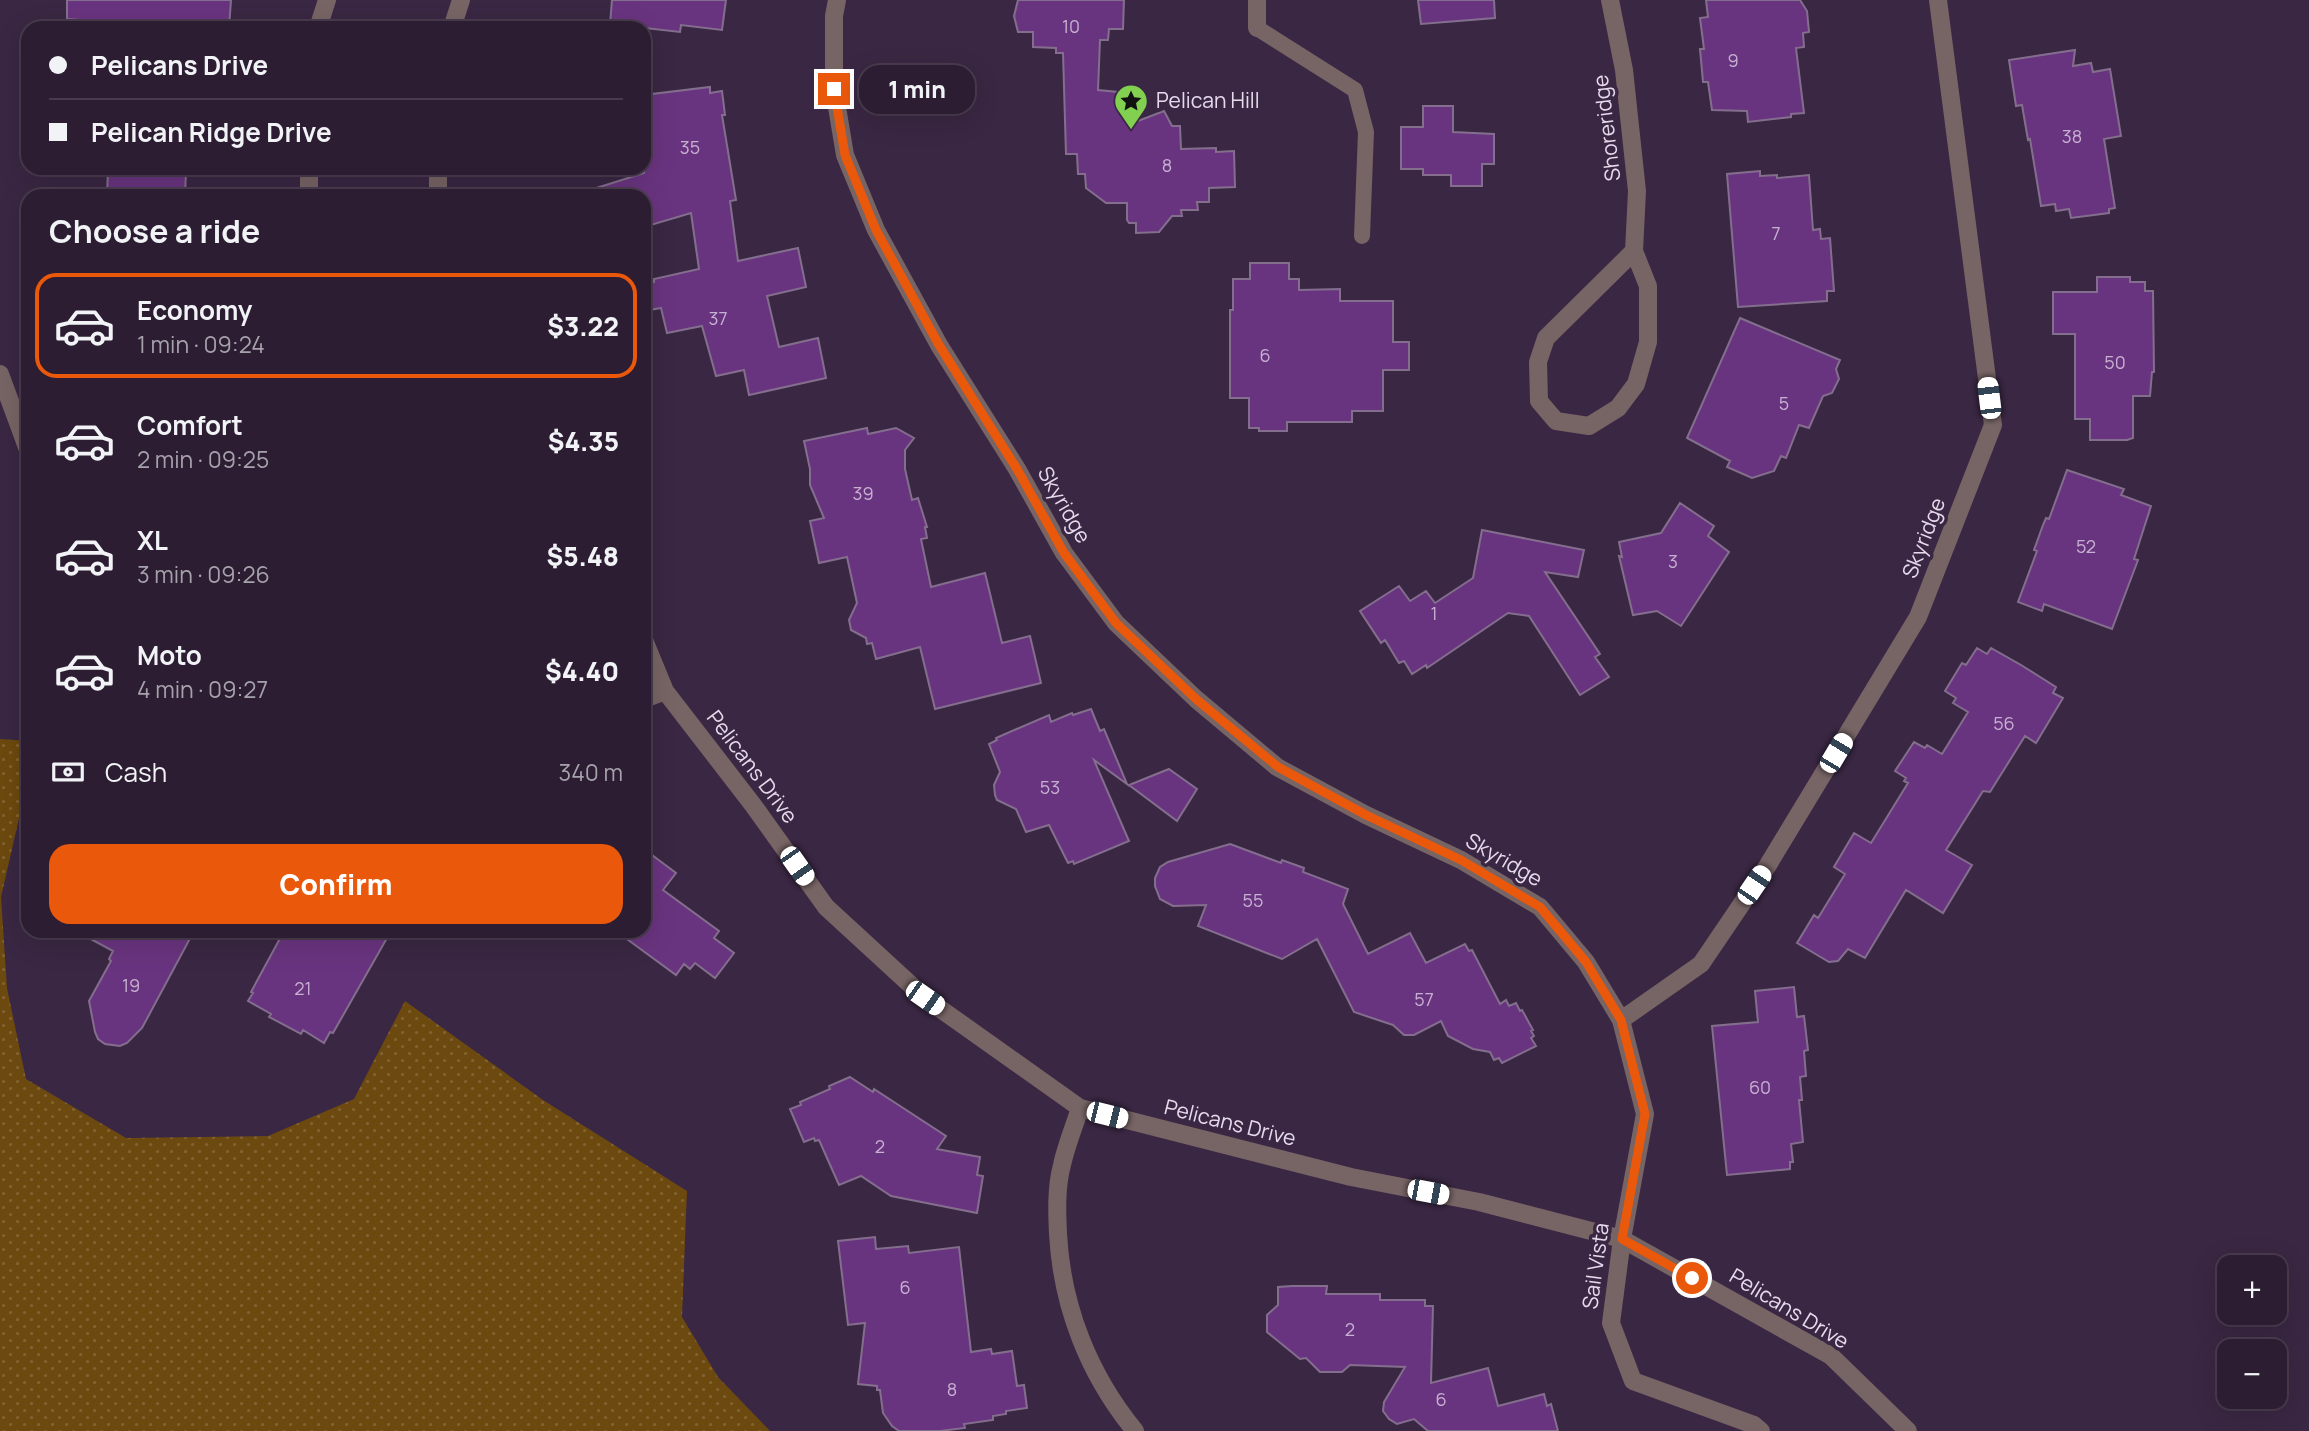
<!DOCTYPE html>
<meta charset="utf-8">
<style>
:root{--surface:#2c1d32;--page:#34263a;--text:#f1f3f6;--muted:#a6a2ac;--line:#483b4d;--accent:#ea580c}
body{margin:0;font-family:Manrope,sans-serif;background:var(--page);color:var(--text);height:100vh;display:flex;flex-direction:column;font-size:26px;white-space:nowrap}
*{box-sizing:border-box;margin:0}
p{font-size:23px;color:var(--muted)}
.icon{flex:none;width:38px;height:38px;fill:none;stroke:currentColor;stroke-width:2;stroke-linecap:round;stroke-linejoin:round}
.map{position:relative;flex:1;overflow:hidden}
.drawer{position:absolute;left:21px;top:189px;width:630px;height:749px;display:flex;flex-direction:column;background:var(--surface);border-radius:21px;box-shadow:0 7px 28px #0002,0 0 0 2px var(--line)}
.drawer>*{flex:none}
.banner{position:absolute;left:21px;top:21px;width:630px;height:154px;border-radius:21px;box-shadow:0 7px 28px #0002,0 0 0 2px var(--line);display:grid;align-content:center;height:154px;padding:0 28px;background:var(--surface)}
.tools{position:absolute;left:2217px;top:1255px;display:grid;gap:14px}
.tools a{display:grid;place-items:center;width:70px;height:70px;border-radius:14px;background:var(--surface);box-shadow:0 7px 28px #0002,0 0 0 2px var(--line);font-size:35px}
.end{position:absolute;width:32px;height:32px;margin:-16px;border:9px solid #ea580c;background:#fff;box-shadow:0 0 0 4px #fff}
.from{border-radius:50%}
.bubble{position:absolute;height:49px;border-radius:21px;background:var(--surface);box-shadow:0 7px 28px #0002,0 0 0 2px var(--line);font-size:23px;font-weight:800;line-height:49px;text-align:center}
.car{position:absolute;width:21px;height:42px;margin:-21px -10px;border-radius:9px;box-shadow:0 0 5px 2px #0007;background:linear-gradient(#fff 24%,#345 0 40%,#fff 0 76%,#345 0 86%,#fff 0)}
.banner b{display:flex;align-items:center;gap:24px;height:66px;font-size:26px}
.banner b+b{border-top:2px solid var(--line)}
.banner i{width:18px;height:18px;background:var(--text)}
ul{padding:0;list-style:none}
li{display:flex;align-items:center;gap:21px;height:105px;margin:0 14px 10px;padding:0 14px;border:4px solid transparent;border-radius:21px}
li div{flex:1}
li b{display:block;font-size:26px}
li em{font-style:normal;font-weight:800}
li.active{border-color:var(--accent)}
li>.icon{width:63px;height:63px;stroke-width:1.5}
h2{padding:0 28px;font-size:32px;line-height:84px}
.pay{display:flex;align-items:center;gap:18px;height:77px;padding:0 28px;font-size:26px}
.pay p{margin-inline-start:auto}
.button{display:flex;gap:14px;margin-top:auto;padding:14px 28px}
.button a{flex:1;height:80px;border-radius:21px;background:var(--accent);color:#fff;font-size:28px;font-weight:800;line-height:80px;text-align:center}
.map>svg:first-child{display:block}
.grass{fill:url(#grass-dots)}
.building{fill:#69347f;stroke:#846e8e;stroke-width:2}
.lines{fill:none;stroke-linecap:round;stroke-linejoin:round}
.lane{stroke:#776465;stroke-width:16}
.street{stroke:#776465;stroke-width:18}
.route{stroke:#ea580c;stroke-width:9}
.labels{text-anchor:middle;stroke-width:7;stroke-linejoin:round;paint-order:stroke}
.number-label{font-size:18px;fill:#c7b0d1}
.poi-label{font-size:21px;fill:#e6daec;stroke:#3a2743;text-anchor:start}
.street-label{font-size:21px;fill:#e6daec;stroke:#3a2743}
</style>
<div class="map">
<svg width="2309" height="1431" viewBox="0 0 2309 1431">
<defs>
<pattern id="grass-dots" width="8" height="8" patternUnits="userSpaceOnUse" patternTransform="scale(1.75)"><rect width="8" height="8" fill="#6c490e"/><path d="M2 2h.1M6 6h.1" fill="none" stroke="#816331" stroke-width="1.8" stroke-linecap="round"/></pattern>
</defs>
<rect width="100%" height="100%" fill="#3a2743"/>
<path class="grass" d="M 0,739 L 28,741 L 28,779 L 1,897 L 7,988 L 26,1079 L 126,1138 L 268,1136 L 354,1099 L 405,1001 L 543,1100 L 687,1191 L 682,1317 L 718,1377 L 770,1431 L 0,1431 Z"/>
<path class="building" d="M 67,0 L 231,0 L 229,28 L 185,28 L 67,19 Z
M 612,0 L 726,0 L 722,30 L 681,25 L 680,32 L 610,24 Z
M 1018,0 L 1124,0 L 1123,29 L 1109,29 L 1108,40 L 1100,40 L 1098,90 L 1129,93 L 1130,124 L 1164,111 L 1172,126 L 1180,126 L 1181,149 L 1216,148 L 1216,152 L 1234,151 L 1235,187 L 1209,188 L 1209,202 L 1197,202 L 1198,210 L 1181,210 L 1182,216 L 1172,216 L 1159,232 L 1136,233 L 1136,223 L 1129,223 L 1127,220 L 1127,203 L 1106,203 L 1086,188 L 1085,174 L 1078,174 L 1077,154 L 1066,154 L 1063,53 L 1056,53 L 1056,48 L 1033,47 L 1033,32 L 1018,32 L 1014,16 Z
M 1418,0 L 1494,0 L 1495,18 L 1421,24 Z
M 1706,0 L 1800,0 L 1807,11 L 1809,32 L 1803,33 L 1804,47 L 1796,48 L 1804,113 L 1791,114 L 1791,117 L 1748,122 L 1747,111 L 1712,110 L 1708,82 L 1703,82 L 1700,49 L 1704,49 L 1700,18 L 1708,17 Z
M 2075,50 L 2073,66 L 2091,63 L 2093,72 L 2110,69 L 2121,136 L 2104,139 L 2115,208 L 2109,209 L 2109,213 L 2071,218 L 2069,209 L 2056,211 L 2055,204 L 2041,206 L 2030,139 L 2028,140 L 2022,105 L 2016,106 L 2009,60 Z
M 710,87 L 710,93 L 722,91 L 725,115 L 722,115 L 736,200 L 730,201 L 738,261 L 798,248 L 806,287 L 767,296 L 779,347 L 818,338 L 826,378 L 749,395 L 744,370 L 716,376 L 702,326 L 667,333 L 661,308 L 644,311 L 644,285 L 654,282 L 654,279 L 699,269 L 691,213 L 644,227 L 644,196 L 588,196 L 587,191 L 644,173 L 644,95 Z
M 1423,106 L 1453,106 L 1453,132 L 1494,134 L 1494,164 L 1482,164 L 1482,186 L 1451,186 L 1451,175 L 1423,175 L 1423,169 L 1401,169 L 1401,127 L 1423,127 Z
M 108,168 L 157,168 L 186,171 L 185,196 L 107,196 Z
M 1760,171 L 1760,176 L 1777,175 L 1777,178 L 1809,175 L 1813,230 L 1820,229 L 1821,239 L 1830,238 L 1834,291 L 1827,291 L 1827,301 L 1738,307 L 1727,174 Z
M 1250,263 L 1289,263 L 1289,279 L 1299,279 L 1299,290 L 1340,289 L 1340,301 L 1393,301 L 1393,342 L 1409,342 L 1409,370 L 1383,370 L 1383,411 L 1352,411 L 1352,422 L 1287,422 L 1287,431 L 1259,431 L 1259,428 L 1249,428 L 1249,398 L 1230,398 L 1230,310 L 1233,310 L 1233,279 L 1250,279 Z
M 2097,277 L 2130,277 L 2130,282 L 2145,282 L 2145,291 L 2153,291 L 2154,372 L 2152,372 L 2150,396 L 2133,396 L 2133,438 L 2127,440 L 2090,440 L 2090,419 L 2075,419 L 2075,334 L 2053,334 L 2053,292 L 2097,292 Z
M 1740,318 L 1840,360 L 1836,369 L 1839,379 L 1832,393 L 1823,396 L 1809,428 L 1799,425 L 1786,458 L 1781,456 L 1774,471 L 1752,478 L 1727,467 L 1730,461 L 1687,438 Z
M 867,428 L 868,434 L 896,428 L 914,438 L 905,450 L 905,469 L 912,500 L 918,498 L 927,527 L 925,527 L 927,538 L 921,539 L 931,587 L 985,573 L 1002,643 L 1030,636 L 1041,683 L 935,709 L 920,647 L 876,659 L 872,643 L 867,644 L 866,638 L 851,630 L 849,620 L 857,603 L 847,557 L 819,563 L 810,521 L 824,518 L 810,485 L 810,469 L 804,441 Z
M 2067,470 L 2124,489 L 2121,495 L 2151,506 L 2134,559 L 2138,560 L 2112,629 L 2044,604 L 2042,611 L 2018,602 L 2037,551 L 2034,550 L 2043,525 L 2046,518 L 2049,519 Z
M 1680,503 L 1714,526 L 1708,536 L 1729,552 L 1681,626 L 1657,611 L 1633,615 L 1619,556 L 1622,557 L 1619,542 L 1661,533 Z
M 1482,530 L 1584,550 L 1578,577 L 1545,572 L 1600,654 L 1595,657 L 1609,677 L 1580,695 L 1529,616 L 1508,613 L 1427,668 L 1426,665 L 1412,674 L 1404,661 L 1399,663 L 1385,640 L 1381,643 L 1360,611 L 1399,586 L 1410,601 L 1426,591 L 1435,603 L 1473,578 Z
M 1977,648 L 1987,654 L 1991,648 L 2021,665 L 2056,687 L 2053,693 L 2063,698 L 2036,743 L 2025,736 L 1990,792 L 1983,791 L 1946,850 L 1972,865 L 1943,913 L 1906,890 L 1865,958 L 1848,949 L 1838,961 L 1829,962 L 1797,943 L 1814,915 L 1818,918 L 1845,874 L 1834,867 L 1854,833 L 1871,843 L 1908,783 L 1904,781 L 1906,778 L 1895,771 L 1914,742 L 1925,748 L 1927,745 L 1942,754 L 1968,712 L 1953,703 L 1956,698 L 1945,691 L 1962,663 L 1966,665 Z
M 1091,709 L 1100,731 L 1104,729 L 1127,784 L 1094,760 L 1129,841 L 1074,864 L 1073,861 L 1068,863 L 1049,825 L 1026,832 L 1016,809 L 997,800 L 995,795 L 994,785 L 1000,772 L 989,744 L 997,740 L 996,738 L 1049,715 L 1051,722 L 1072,713 L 1073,715 Z
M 1169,769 L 1197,789 L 1177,821 L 1129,785 Z
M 1230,844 L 1281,863 L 1282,860 L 1304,868 L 1303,872 L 1348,889 L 1343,904 L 1368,954 L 1410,933 L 1426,963 L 1465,944 L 1469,951 L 1472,950 L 1500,1004 L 1506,1000 L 1509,1006 L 1516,1003 L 1520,1011 L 1522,1010 L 1533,1030 L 1531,1031 L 1534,1036 L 1531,1038 L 1536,1046 L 1502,1063 L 1499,1058 L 1494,1060 L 1490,1052 L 1473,1049 L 1448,1036 L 1441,1021 L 1414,1035 L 1404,1035 L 1393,1025 L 1354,1012 L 1317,939 L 1282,959 L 1198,926 L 1206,905 L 1173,906 L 1160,899 L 1155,886 L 1155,878 L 1160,867 L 1168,862 Z
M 644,849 L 676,873 L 663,890 L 719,931 L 714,938 L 734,953 L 715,978 L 695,963 L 690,969 L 684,964 L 676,975 L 616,931 L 644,931 Z
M 76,931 L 194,931 L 142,1028 L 127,1043 L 120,1046 L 105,1044 L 98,1039 L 95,1032 L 89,1001 L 111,961 L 109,959 L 113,951 Z
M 284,931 L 391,931 L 333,1033 L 330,1032 L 324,1043 L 303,1030 L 301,1034 L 269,1017 L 271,1014 L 248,1001 L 253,993 L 251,992 Z
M 1794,987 L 1797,1017 L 1804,1016 L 1808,1050 L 1804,1051 L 1806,1076 L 1800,1077 L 1802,1100 L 1799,1100 L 1803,1142 L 1791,1144 L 1793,1162 L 1790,1162 L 1790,1169 L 1727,1175 L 1712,1026 L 1758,1022 L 1755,991 Z
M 850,1077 L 873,1092 L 874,1089 L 946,1136 L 937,1149 L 980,1157 L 977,1175 L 983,1176 L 977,1213 L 891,1196 L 861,1176 L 839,1185 L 819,1140 L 815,1141 L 814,1138 L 804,1142 L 790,1109 L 801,1105 L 800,1102 L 830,1089 L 829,1086 Z
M 875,1237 L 876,1249 L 908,1246 L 909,1253 L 959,1247 L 971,1352 L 991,1349 L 992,1354 L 1012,1351 L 1017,1386 L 1024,1385 L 1027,1408 L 1006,1411 L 1006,1414 L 993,1416 L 993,1420 L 964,1424 L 965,1428 L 940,1431 L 899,1431 L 892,1426 L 883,1413 L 880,1390 L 877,1390 L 877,1386 L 858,1384 L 865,1323 L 848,1325 L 838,1241 Z
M 1292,1286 L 1327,1286 L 1326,1294 L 1380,1294 L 1380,1300 L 1425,1300 L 1425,1306 L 1433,1306 L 1431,1383 L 1488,1368 L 1498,1406 L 1544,1394 L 1547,1406 L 1551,1404 L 1558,1431 L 1428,1431 L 1414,1419 L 1397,1424 L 1389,1419 L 1383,1411 L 1384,1402 L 1405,1367 L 1350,1365 L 1342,1372 L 1320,1372 L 1306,1358 L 1300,1359 L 1267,1332 L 1267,1315 L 1278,1305 L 1278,1287 Z"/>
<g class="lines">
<path class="lane" d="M 1257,28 L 1355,90 L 1366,132 L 1362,236"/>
<path class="street" d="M 837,0 L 834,16 L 834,89 L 845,155 L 876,230 L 939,345 L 1017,469 L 1064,553 L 1116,623 L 1196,699 L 1277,767 L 1366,815 L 1461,860 L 1540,907 L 1586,962 L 1621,1020 L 1645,1114 L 1622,1239 L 1611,1323 L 1633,1381 L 1754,1425 L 1761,1431
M 1257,0 L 1257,28
M 1610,0 L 1624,70 L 1637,191 L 1634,251 L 1648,286 L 1648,342 L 1636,384 L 1618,408 L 1589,426 L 1556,421 L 1539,401 L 1538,362 L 1546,338 L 1634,251
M 318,28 L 327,0
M 452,28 L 461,0
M 438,168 L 438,196
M 309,196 L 309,168
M 0,374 L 28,450
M 644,640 L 665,691 L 753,805 L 826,907 L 925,998 L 1080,1108 L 1351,1177 L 1479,1202 L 1622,1239 L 1831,1356 L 1908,1431
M 644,699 L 665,691
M 1621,1020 L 1701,964 L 1768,865 L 1918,617 L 1993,425 L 1938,0
M 1080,1108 C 1074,1127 1066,1146 1062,1165 C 1056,1187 1057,1212 1058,1234 C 1062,1307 1089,1375 1135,1431"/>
</g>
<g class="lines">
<path class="route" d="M 834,89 L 845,155 L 876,230 L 939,345 L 1017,469 L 1064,553 L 1116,623 L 1196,699 L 1278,767 L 1366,815 L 1461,860 L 1540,907 L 1586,962 L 1621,1020 L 1645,1114 L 1622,1239 L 1692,1278"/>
</g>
<defs>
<g id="sight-pin" transform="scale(1.75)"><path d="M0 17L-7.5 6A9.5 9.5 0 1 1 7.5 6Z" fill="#82d04f" stroke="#3a2743"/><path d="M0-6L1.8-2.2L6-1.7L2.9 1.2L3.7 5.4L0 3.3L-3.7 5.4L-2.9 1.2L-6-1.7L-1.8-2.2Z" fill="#111"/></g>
</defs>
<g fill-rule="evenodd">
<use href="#sight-pin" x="1131" y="101"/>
</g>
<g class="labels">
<g class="number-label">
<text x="1071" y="33">10</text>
<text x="1733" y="67">9</text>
<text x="2072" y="143">38</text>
<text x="690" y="154">35</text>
<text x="1167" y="172">8</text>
<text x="1776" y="240">7</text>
<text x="718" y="325">37</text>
<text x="1265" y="362">6</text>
<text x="2115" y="369">50</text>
<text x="1784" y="410">5</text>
<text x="863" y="500">39</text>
<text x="2086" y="553">52</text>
<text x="1673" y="568">3</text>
<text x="1434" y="620">1</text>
<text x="2004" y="730">56</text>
<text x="1050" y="794">53</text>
<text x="1253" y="907">55</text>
<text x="131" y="992">19</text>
<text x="303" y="995">21</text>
<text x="1424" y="1006">57</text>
<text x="1760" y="1094">60</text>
<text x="880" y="1153">2</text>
<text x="905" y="1294">6</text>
<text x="1350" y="1336">2</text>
<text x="952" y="1396">8</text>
<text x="1441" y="1406">6</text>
</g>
<g class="poi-label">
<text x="1156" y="108">Pelican Hill</text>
</g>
<g class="street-label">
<text transform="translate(1607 128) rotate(-97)" y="7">Shoreridge</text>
<text transform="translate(1064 505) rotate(60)" y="7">Skyridge</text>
<text transform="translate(1924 538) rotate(-69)" y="7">Skyridge</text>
<text transform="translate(752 767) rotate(53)" y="7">Pelicans Drive</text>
<text transform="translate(1504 860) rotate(30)" y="7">Skyridge</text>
<text transform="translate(1230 1123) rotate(14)" y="7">Pelicans Drive</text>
<text transform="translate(1596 1266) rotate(-82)" y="7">Sail Vista</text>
<text transform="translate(1789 1309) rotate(31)" y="7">Pelicans Drive</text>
</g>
</g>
</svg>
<div class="tools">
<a>+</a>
<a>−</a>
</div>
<i class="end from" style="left:1692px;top:1278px"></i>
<i class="end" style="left:834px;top:89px"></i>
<div class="bubble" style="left:859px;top:65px;width:116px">1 min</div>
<i class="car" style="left:1989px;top:398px;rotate:353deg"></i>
<i class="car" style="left:1836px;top:753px;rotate:31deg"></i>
<i class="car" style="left:797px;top:866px;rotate:145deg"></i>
<i class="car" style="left:1754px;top:885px;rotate:34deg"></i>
<i class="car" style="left:925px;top:998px;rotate:125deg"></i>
<i class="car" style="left:1107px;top:1115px;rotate:104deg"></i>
<i class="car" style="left:1428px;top:1192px;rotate:101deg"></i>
<div class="banner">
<b><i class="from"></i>Pelicans Drive</b>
<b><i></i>Pelican Ridge Drive</b>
</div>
<section class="drawer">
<h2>Choose a ride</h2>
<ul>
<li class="active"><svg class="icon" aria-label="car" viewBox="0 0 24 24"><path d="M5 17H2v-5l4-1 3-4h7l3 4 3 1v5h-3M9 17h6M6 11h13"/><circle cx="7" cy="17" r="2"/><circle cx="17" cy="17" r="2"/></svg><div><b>Economy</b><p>1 min · 09:24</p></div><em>$3.22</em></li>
<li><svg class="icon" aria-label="car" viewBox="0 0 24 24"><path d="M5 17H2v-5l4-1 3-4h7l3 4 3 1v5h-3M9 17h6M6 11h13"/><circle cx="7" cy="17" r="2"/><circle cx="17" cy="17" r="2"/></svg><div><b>Comfort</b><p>2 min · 09:25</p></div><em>$4.35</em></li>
<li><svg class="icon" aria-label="car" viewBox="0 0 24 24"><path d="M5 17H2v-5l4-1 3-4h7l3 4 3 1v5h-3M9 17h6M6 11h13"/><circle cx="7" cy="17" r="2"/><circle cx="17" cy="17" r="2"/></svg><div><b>XL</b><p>3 min · 09:26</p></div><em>$5.48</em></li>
<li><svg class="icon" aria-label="car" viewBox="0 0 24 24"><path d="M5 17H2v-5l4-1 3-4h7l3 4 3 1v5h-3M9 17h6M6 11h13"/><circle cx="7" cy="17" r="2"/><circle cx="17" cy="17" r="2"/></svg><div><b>Moto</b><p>4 min · 09:27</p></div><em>$4.40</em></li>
</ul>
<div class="pay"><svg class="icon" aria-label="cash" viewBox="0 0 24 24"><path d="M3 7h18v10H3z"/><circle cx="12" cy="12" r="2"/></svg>Cash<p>340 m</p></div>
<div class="button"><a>Confirm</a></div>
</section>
</div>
